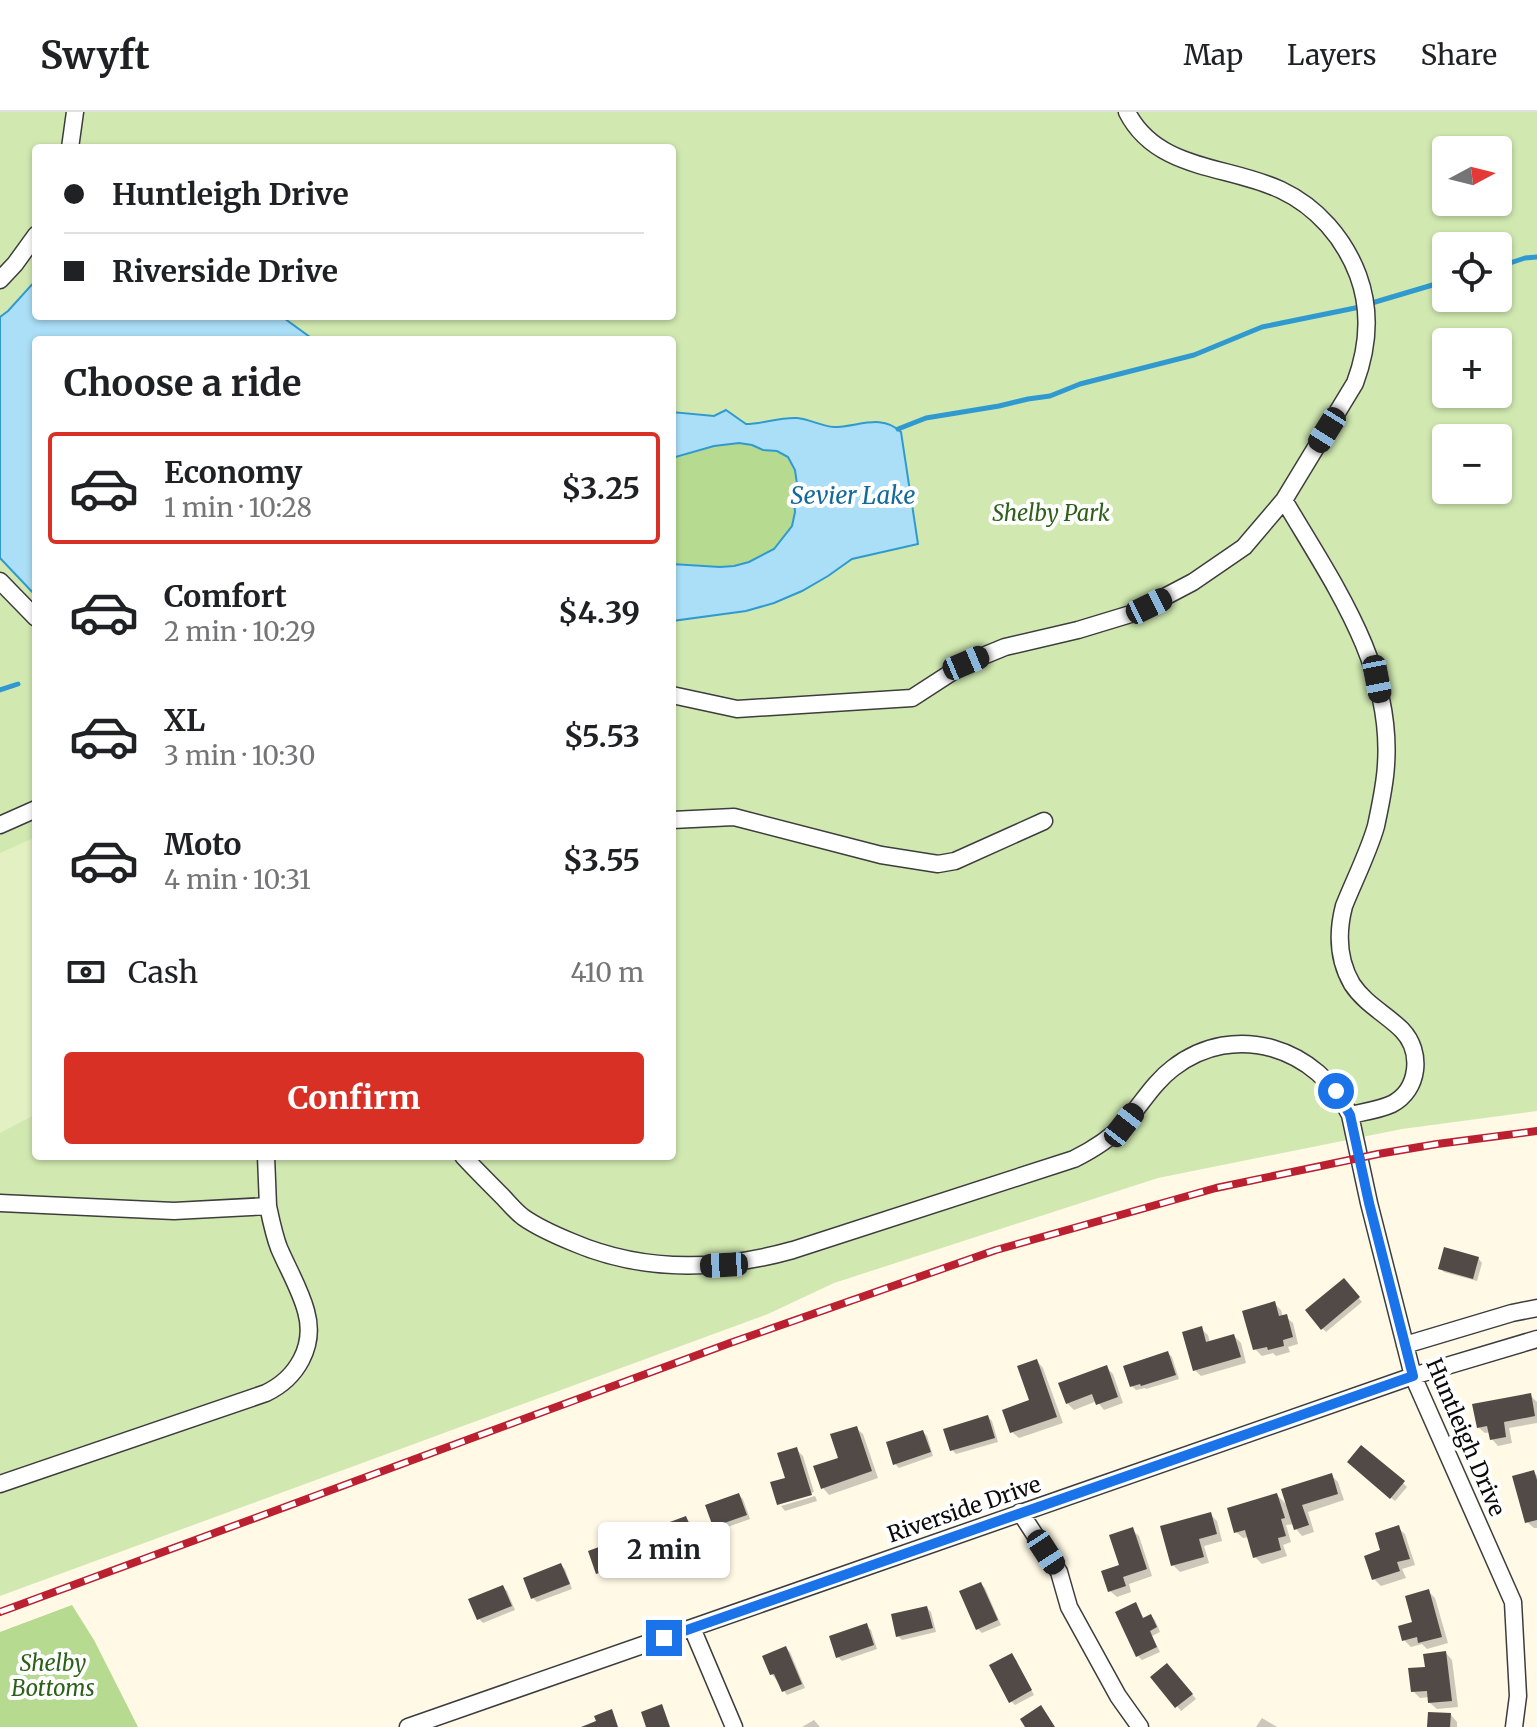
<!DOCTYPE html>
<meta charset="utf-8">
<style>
:root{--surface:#fff;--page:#f2f2f2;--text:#202124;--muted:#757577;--line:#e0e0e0;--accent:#d93025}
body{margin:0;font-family:Merriweather,serif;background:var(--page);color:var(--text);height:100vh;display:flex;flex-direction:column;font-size:30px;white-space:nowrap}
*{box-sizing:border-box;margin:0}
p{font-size:26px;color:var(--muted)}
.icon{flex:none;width:44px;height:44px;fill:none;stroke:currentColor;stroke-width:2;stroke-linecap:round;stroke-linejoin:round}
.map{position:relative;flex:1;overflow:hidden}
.drawer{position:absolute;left:32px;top:224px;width:644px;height:824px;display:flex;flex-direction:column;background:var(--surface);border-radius:8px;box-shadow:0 2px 6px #0004}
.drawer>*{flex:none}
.guide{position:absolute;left:32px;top:32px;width:644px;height:176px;border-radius:8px;box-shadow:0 2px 6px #0004;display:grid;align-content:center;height:176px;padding:0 32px;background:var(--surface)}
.needle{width:52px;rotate:83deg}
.controls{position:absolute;left:1432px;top:24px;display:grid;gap:16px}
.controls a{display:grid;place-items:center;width:80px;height:80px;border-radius:8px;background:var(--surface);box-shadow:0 2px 6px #0004;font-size:40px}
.end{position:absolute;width:36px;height:36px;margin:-18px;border:10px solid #1a73e8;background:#fff;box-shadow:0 0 0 4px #fff}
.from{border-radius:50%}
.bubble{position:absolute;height:56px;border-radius:8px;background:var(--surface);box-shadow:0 2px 6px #0004;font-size:26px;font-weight:700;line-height:56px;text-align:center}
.car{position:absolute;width:24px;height:48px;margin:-24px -12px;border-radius:10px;box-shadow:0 0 6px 2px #0007;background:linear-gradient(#222 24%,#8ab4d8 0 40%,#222 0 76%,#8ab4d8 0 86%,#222 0)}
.guide b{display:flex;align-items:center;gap:28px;height:76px;font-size:30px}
.guide b+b{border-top:2px solid var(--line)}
.guide i{width:20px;height:20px;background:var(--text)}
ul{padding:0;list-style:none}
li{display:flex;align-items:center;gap:24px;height:112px;margin:0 16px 12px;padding:0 16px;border:4px solid transparent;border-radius:8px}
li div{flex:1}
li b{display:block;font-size:30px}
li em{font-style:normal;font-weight:700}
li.selected{border-color:var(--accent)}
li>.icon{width:72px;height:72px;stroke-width:1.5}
h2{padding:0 32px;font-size:36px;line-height:96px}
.pay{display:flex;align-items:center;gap:20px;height:88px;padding:0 32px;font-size:30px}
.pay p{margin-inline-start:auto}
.primary-button{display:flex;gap:16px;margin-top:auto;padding:16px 32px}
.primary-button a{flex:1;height:92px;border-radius:8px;background:var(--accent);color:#fff;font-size:32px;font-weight:700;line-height:92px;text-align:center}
header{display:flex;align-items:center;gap:48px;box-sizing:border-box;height:112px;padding:0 40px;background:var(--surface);border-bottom:2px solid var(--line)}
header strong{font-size:38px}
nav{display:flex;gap:44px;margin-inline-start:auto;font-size:28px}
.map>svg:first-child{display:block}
.green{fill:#d1e9b1;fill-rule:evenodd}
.forest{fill:#b6da90}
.pitch{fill:#e3f0c2}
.water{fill:#aadff7;stroke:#309ad0;stroke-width:2}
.shadow{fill:#0003}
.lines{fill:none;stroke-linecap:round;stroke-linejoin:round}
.stream{stroke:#309ad0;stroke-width:5}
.building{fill:#524a46}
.minor-casing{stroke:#3d3d3d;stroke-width:19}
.minor{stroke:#fff;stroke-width:16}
.rail-casing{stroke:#bb2031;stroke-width:8}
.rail{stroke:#fff;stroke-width:5;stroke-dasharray:15;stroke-linecap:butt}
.route{stroke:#1a73e8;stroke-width:10}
.labels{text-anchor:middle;stroke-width:8;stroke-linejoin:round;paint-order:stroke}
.park-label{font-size:22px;font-style:italic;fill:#2d611a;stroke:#fff}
.street-label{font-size:22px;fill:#0a0a0a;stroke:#fff}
.water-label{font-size:24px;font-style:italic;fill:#12699c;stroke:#fff}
</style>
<header>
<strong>Swyft</strong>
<nav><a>Map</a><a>Layers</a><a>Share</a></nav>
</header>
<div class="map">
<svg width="1537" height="1615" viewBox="0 0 1537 1615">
<rect width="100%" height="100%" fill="#fff9e6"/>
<path class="green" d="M 0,0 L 1537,0 L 1537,999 L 1402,1017 L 1158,1066 L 834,1171 L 768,1202 L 0,1484 ZM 36,36 L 672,36 L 672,204 L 36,204 ZM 1446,38 L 1498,38 L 1498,90 L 1446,90 ZM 1446,134 L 1498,134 L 1498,186 L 1446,186 ZM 36,228 L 672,228 L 672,1044 L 36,1044 ZM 1446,230 L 1498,230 L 1498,282 L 1446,282 ZM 1446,326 L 1498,326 L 1498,378 L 1446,378 Z"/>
<path class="forest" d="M 739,331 C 749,333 779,339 786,344 C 798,354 796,370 794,384 C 793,393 796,404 792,414 C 785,432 767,442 751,449 C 727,459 698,454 672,452 L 672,346 L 714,334 Z
M 72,1493 L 94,1528 L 138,1615 L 0,1615 L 0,1520 Z"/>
<path class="pitch" d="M 36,725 L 36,1002 L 0,1021 L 0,741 Z"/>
<path class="water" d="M 36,168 L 36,204 L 281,204 L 314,228 L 36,228 L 36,484 L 0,446 L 0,205 L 8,199 Z
M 726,298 L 746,312 C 763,312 779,305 797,306 C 809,307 821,314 834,315 C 858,315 881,301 901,320 L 918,432 L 852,447 L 828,464 L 802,479 L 774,491 L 746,499 L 672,509 L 672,452 L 720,455 L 734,454 L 749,450 L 774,437 L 792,414 L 795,400 L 794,386 L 797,372 L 795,358 L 788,345 L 777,339 L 763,338 L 752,333 L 739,331 L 714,334 L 672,346 L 672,300 L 714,304 Z"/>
<path class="shadow" d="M 1478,1146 L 1482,1151 L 1477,1169 L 1444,1160 L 1440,1156 Z
M 1344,1168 L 1362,1190 L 1326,1220 L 1322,1216 Z
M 1274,1191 L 1281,1198 L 1283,1205 L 1286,1205 L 1293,1211 L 1298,1232 L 1288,1235 L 1290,1240 L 1276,1244 L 1273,1241 L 1262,1244 L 1255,1237 Z
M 1201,1217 L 1208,1223 L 1210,1231 L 1234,1224 L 1241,1231 L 1246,1251 L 1201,1264 L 1195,1258 Z
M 1168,1241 L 1172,1245 L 1179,1267 L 1146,1277 L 1145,1276 L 1136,1278 L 1132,1274 Z
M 1037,1249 L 1043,1256 L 1063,1311 L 1019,1326 L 1012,1320 L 1031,1290 Z
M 1106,1255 L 1113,1262 L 1123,1291 L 1104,1298 L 1097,1289 L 1074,1298 L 1067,1291 Z
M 1530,1283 L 1537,1290 L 1537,1311 L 1509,1316 L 1512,1331 L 1498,1334 L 1492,1327 L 1491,1320 L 1485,1321 L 1478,1315 Z
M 988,1305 L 992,1309 L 998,1330 L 956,1342 L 952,1338 Z
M 856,1316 L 863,1322 L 878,1366 L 829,1383 L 823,1376 Z
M 923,1320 L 927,1324 L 933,1344 L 899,1356 L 895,1352 Z
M 796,1337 L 803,1344 L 814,1380 L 780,1390 L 780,1393 L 779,1392 Z
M 1354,1354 L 1403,1371 L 1407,1375 L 1395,1389 Z
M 1534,1360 L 1537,1364 L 1537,1416 L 1534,1416 L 1527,1410 Z
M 1331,1363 L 1338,1370 L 1344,1388 L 1308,1400 L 1314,1420 L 1302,1424 L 1296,1417 L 1294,1412 L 1286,1413 L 1291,1430 L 1283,1433 L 1287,1444 L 1262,1452 L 1255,1445 L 1249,1425 L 1243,1426 L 1236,1420 L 1277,1383 L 1289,1395 Z
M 739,1383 L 743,1387 L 750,1407 L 719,1418 L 715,1414 Z
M 815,1384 L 817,1389 L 785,1399 L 781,1394 Z
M 1210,1402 L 1217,1409 L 1222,1429 L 1204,1434 L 1209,1451 L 1180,1460 L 1173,1453 Z
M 686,1406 L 690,1410 L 697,1428 L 662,1441 L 668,1455 L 656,1459 L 652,1455 L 648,1444 Z
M 1398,1416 L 1405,1422 L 1415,1453 L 1402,1457 L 1406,1466 L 1381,1474 L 1374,1467 L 1367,1445 L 1383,1439 Z
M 1132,1418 L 1139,1424 L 1152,1464 L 1129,1472 L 1131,1480 L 1117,1485 L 1110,1479 L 1122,1454 Z
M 625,1428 L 629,1432 L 636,1453 L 602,1465 L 598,1461 Z
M 561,1453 L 565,1457 L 572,1477 L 537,1490 L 533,1486 Z
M 981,1472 L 985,1476 L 1001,1513 L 982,1521 L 978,1517 L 962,1480 Z
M 503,1475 L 507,1479 L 515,1498 L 483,1511 L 479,1507 Z
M 1429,1480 L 1435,1486 L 1448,1531 L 1427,1537 L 1422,1532 L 1411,1535 L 1404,1528 L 1414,1511 Z
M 1135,1492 L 1144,1508 L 1151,1504 L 1155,1508 L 1160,1520 L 1152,1524 L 1160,1540 L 1142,1548 L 1138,1544 Z
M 927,1496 L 931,1500 L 936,1520 L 902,1528 L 898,1524 Z
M 866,1514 L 871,1518 L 877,1537 L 842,1549 L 838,1545 L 831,1526 Z
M 786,1536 L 790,1540 L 805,1576 L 787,1583 L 772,1562 Z
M 1446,1541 L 1452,1548 L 1458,1595 L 1437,1597 L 1430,1591 L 1429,1585 L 1420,1586 L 1413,1579 L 1427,1556 Z
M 1012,1544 L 1016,1548 L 1034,1583 L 1015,1593 L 1011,1589 Z
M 1171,1557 L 1196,1587 L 1181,1599 L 1153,1565 Z
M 1451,1603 L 1457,1610 L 1457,1615 L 1429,1615 Z
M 1262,1606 L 1277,1615 L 1256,1615 Z
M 814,1608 L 820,1615 L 802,1615 Z"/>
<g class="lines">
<path class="stream" d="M 1498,155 L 1525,146 L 1537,145
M 898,317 L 926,306 L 999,294 L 1028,287 L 1050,284 L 1080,272 L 1194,243 L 1262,215 L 1355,196 L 1446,169
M 0,578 L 18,572"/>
</g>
<path class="building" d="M 1444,1135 L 1479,1145 L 1473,1167 L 1438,1157 Z
M 1344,1166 L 1360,1185 L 1321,1218 L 1305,1198 Z
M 1275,1189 L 1279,1204 L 1287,1202 L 1293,1225 L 1283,1228 L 1284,1234 L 1268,1238 L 1267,1235 L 1253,1238 L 1242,1199 Z
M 1202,1214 L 1206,1230 L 1234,1222 L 1241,1245 L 1193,1259 L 1182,1220 Z
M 1168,1239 L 1176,1263 L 1141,1274 L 1140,1272 L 1130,1275 L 1123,1254 Z
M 1037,1247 L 1057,1305 L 1010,1321 L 1002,1298 L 1029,1288 L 1017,1254 Z
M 1107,1253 L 1118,1285 L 1096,1293 L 1092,1282 L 1066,1292 L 1058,1271 Z
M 1531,1281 L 1535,1304 L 1504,1310 L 1506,1325 L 1490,1328 L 1487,1314 L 1477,1316 L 1472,1292 Z
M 988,1303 L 995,1326 L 950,1339 L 943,1317 Z
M 857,1314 L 872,1359 L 821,1377 L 813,1354 L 838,1346 L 830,1322 Z
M 923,1318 L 931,1340 L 893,1353 L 886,1330 Z
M 1361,1333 L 1405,1369 L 1390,1387 L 1347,1350 Z
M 797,1335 L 812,1383 L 777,1393 L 770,1370 L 785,1366 L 777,1341 Z
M 1534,1358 L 1537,1368 L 1537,1408 L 1525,1411 L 1512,1364 Z
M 1332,1361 L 1338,1382 L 1302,1393 L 1309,1413 L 1294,1418 L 1281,1377 Z
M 739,1381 L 747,1403 L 713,1415 L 705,1393 Z
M 1277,1381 L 1285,1406 L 1281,1407 L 1286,1424 L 1278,1426 L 1281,1438 L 1253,1446 L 1245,1418 L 1234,1421 L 1227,1396 Z
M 1211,1400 L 1217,1422 L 1199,1427 L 1204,1445 L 1171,1454 L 1160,1414 Z
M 686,1404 L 694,1424 L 660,1437 L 665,1451 L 651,1456 L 646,1443 L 651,1441 L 643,1420 Z
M 1399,1413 L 1410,1447 L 1397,1450 L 1400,1459 L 1372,1468 L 1364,1444 L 1380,1438 L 1375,1421 Z
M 1133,1415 L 1147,1457 L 1123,1465 L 1126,1474 L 1108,1480 L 1101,1459 L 1119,1453 L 1109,1423 Z
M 626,1425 L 634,1449 L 596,1462 L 588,1439 Z
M 561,1451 L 570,1472 L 531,1487 L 523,1466 Z
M 981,1470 L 998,1508 L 976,1518 L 959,1479 Z
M 503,1473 L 512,1494 L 477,1508 L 468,1487 Z
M 1429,1477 L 1442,1525 L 1418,1531 L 1417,1525 L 1402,1529 L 1398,1514 L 1412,1510 L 1405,1484 Z
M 1136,1490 L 1143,1506 L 1151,1502 L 1157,1515 L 1150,1519 L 1157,1535 L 1136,1545 L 1115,1500 Z
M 927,1494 L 933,1516 L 896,1525 L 891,1502 Z
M 867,1511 L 874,1533 L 836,1546 L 829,1524 Z
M 786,1534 L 802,1572 L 782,1580 L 774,1562 L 770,1563 L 762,1544 Z
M 1446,1539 L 1452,1589 L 1428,1591 L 1427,1579 L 1411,1580 L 1408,1556 L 1425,1555 L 1423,1542 Z
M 1012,1541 L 1032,1578 L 1009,1591 L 989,1553 Z
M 1167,1551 L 1193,1582 L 1175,1596 L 1150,1565 Z
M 662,1592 L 670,1615 L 646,1615 L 641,1600 Z
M 1041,1593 L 1055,1615 L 1025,1615 L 1020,1607 Z
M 612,1597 L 618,1615 L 581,1615 L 596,1609 L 594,1604 Z
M 1428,1600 L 1451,1601 L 1450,1615 L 1427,1615 Z"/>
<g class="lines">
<g class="minor-casing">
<path id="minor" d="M 70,36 L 75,0
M 0,168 L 15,152 L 36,123
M 1284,388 C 1332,470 1393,553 1386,653 C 1385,673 1380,695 1376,714 C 1369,739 1354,769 1344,794 C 1337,821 1338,848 1352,872 C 1365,892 1386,902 1402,918 C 1423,940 1419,978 1392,992 C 1379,998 1363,1000 1350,1003
M 0,469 L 36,506
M 672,583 L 737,597 L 912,586 L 966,551 L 1005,535 L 1078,518 L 1134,501 L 1193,470 L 1244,435 L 1284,388 L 1355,271 C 1368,236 1371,198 1358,163 C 1344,126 1317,95 1281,78 C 1228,53 1157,59 1127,0
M 672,708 L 734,705 L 881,743 L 938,752 L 955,749 L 1044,709
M 0,713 L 36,697
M 266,1044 L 268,1094
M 463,1044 C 475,1057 488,1070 501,1083 C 508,1090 515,1099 523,1105 C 537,1115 555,1123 572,1130 C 644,1161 718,1159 793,1138 L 1074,1047 C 1092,1038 1110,1027 1124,1012 C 1141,993 1153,971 1173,956 C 1235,908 1318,936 1350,1003 L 1369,1091 L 1413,1264 L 1513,1490 L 1518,1584 L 1514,1615
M 0,1091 L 174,1099 L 268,1094 C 271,1108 274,1123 279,1136 C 288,1157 300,1177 306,1199 C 316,1234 297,1266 266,1281 L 0,1372
M 1405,1233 L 1512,1201 L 1537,1196
M 1020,1400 L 1059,1460 L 1069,1495 L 1118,1584 L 1140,1615
M 692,1516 L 734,1615
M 408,1615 L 1413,1264 L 1537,1227"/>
</g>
<use href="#minor" class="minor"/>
<g class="rail-casing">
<path id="rail" d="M 0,1500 L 730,1231 L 996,1138 L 1216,1076 L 1378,1042 L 1437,1032 L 1537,1019"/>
</g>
<use href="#rail" class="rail"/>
</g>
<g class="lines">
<path class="route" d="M 664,1526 L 1413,1264 L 1369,1091 L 1350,1003 L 1336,979"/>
</g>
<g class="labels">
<g class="park-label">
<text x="1051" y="409">Shelby Park</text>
<text x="53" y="1559">Shelby<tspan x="53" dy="25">Bottoms</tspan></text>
</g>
<g class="street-label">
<text transform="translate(1466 1325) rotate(67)" y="8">Huntleigh Drive</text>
<text transform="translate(964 1397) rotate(-19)" y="8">Riverside Drive</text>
</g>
<g class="water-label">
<text x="853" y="392">Sevier Lake</text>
</g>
</g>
</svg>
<div class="controls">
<a><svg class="needle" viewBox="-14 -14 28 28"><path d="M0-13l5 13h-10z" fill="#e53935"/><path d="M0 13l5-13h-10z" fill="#757577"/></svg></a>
<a><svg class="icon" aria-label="locate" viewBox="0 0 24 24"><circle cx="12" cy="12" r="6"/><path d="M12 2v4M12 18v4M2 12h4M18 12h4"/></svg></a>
<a>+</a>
<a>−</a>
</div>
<i class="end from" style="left:1336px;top:979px"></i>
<i class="end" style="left:664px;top:1526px"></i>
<div class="bubble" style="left:598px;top:1410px;width:132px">2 min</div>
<i class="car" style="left:1327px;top:318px;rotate:212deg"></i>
<i class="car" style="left:1149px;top:494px;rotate:64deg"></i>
<i class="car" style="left:966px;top:551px;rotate:67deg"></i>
<i class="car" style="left:1377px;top:567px;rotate:169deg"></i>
<i class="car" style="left:1124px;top:1013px;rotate:38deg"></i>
<i class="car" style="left:724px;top:1153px;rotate:267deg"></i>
<i class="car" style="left:1046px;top:1440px;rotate:147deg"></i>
<div class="guide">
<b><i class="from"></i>Huntleigh Drive</b>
<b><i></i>Riverside Drive</b>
</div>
<section class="drawer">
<h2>Choose a ride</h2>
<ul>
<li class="selected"><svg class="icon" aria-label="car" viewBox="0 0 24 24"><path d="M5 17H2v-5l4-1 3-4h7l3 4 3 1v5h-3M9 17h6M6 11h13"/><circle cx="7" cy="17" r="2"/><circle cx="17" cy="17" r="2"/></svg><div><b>Economy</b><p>1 min · 10:28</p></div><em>$3.25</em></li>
<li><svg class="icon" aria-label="car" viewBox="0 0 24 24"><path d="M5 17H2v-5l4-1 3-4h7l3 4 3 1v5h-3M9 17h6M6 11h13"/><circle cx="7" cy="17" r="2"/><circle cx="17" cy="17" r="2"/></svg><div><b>Comfort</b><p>2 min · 10:29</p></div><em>$4.39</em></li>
<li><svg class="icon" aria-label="car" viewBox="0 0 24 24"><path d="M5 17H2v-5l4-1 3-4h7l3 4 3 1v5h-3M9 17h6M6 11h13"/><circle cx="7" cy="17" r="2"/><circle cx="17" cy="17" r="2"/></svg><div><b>XL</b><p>3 min · 10:30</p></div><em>$5.53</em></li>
<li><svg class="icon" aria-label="car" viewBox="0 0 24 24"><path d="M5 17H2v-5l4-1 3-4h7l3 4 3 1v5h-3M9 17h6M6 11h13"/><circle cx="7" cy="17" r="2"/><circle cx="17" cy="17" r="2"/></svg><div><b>Moto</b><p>4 min · 10:31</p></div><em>$3.55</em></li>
</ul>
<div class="pay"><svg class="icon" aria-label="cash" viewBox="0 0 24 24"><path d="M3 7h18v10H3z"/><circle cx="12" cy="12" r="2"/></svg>Cash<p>410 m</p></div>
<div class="primary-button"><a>Confirm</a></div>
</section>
</div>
